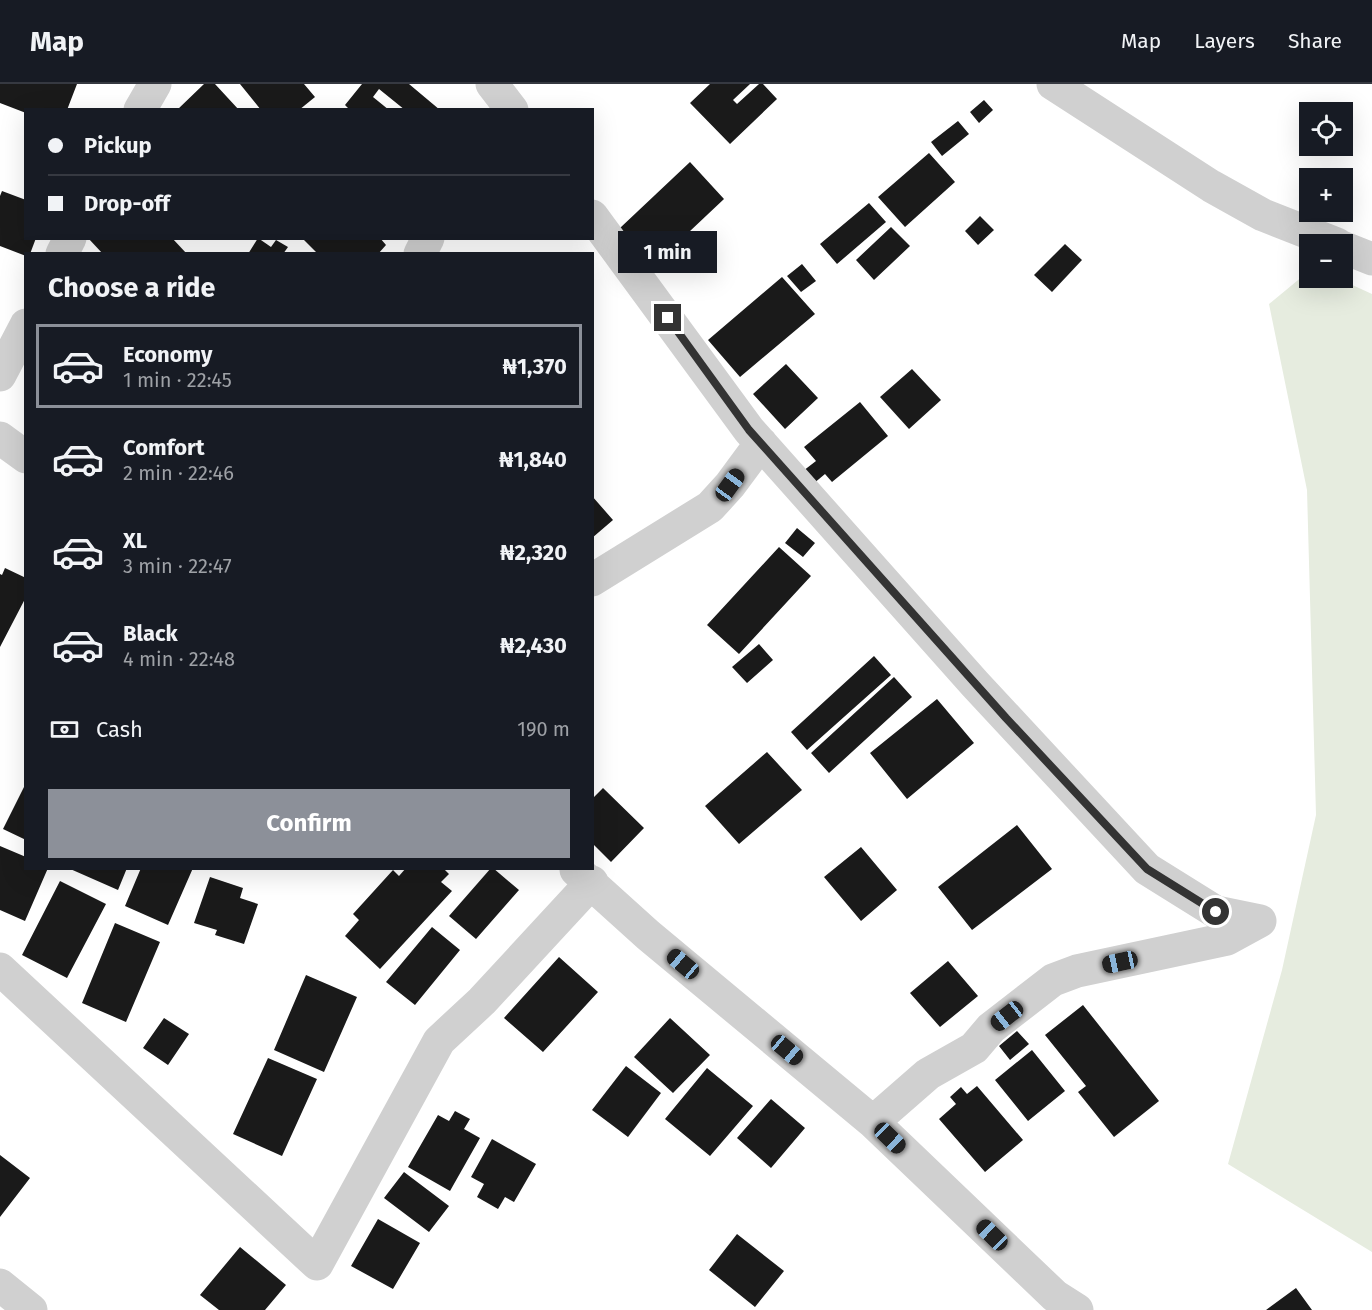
<!DOCTYPE html>
<meta charset="utf-8">
<style>
:root{--surface:#171b24;--page:#242831;--text:#f1f3f6;--muted:#9ea1a6;--line:#363941;--accent:#8c9099}
body{margin:0;font-family:"Fira Sans",sans-serif;background:var(--page);color:var(--text);height:100vh;display:flex;flex-direction:column;font-size:22px;white-space:nowrap}
*{box-sizing:border-box;margin:0}
p{font-size:20px;color:var(--muted)}
.icon{flex:none;width:33px;height:33px;fill:none;stroke:currentColor;stroke-width:2;stroke-linecap:round;stroke-linejoin:round}
.map{position:relative;flex:1;overflow:hidden}
.panel{position:absolute;left:24px;top:168px;width:570px;height:618px;display:flex;flex-direction:column;background:var(--surface);border-radius:0px;box-shadow:0 6px 24px #0002}
.panel>*{flex:none}
.banner{position:absolute;left:24px;top:24px;width:570px;height:132px;border-radius:0px;box-shadow:0 6px 24px #0002;display:grid;align-content:center;height:132px;padding:0 24px;background:var(--surface)}
.tools{position:absolute;left:1299px;top:18px;display:grid;gap:12px}
.tools a{display:grid;place-items:center;width:54px;height:54px;border-radius:0px;background:var(--surface);box-shadow:0 6px 24px #0002;font-size:30px}
.end{position:absolute;width:27px;height:27px;margin:-14px;border:8px solid #333;background:#fff;box-shadow:0 0 0 3px #fff}
.from{border-radius:50%}
.bubble{position:absolute;height:42px;border-radius:0px;background:var(--surface);box-shadow:0 6px 24px #0002;font-size:20px;font-weight:700;line-height:42px;text-align:center}
.car{position:absolute;width:18px;height:36px;margin:-18px -9px;border-radius:8px;box-shadow:0 0 4px 2px #0007;background:linear-gradient(#222 24%,#8ab4d8 0 40%,#222 0 76%,#8ab4d8 0 86%,#222 0)}
.banner b{display:flex;align-items:center;gap:21px;height:57px;font-size:22px}
.banner b+b{border-top:2px solid var(--line)}
.banner i{width:15px;height:15px;background:var(--text)}
ul{padding:0;list-style:none}
li{display:flex;align-items:center;gap:18px;height:84px;margin:0 12px 9px;padding:0 12px;border:3px solid transparent;border-radius:0px}
li div{flex:1}
li b{display:block;font-size:22px}
li em{font-style:normal;font-weight:700}
li.current{border-color:var(--accent)}
li>.icon{width:54px;height:54px;stroke-width:1.5}
h2{padding:0 24px;font-size:27px;line-height:72px}
.pay{display:flex;align-items:center;gap:15px;height:66px;padding:0 24px;font-size:22px}
.pay p{margin-inline-start:auto}
.primary-button{display:flex;gap:12px;margin-top:auto;padding:12px 24px}
.primary-button a{flex:1;height:69px;border-radius:0px;background:var(--accent);color:#fff;font-size:24px;font-weight:700;line-height:69px;text-align:center}
header{display:flex;align-items:center;gap:36px;box-sizing:border-box;height:84px;padding:0 30px;background:var(--surface);border-bottom:2px solid var(--line)}
header strong{font-size:28px}
nav{display:flex;gap:33px;margin-inline-start:auto;font-size:21px}
.map>svg:first-child{display:block}
.green{fill:#e6ecdf}
.building{fill:#1a1a1a}
.lines{fill:none;stroke-linecap:round;stroke-linejoin:round}
.minor{stroke:#d0d0d0;stroke-width:33}
.route{stroke:#333;stroke-width:8}
</style>
<header>
<strong>Map</strong>
<nav><a>Map</a><a>Layers</a><a>Share</a></nav>
</header>
<div class="map">
<svg width="1372" height="1226" viewBox="0 0 1372 1226">
<rect width="100%" height="100%" fill="#fff"/>
<path class="green" d="M 1309,187 L 1310,194 L 1337,194 L 1372,210 L 1372,1168 L 1228,1080 L 1282,886 L 1316,731 L 1307,406 L 1269,220 Z"/>
<path class="building" d="M 0,0 L 77,0 L 67,26 L 26,26 L 26,29 L 0,19 Z
M 204,0 L 215,0 L 239,26 L 177,26 Z
M 240,0 L 304,0 L 315,13 L 299,26 L 261,26 Z
M 362,0 L 409,0 L 440,26 L 405,26 L 379,5 L 373,13 L 389,26 L 350,26 L 345,21 Z
M 710,0 L 750,0 L 733,16 L 737,20 L 759,0 L 763,0 L 777,15 L 730,60 L 690,19 Z
M 984,16 L 993,26 L 979,39 L 970,28 Z
M 958,37 L 969,50 L 942,72 L 931,58 Z
M 929,69 L 955,98 L 905,143 L 878,113 Z
M 690,78 L 724,115 L 654,181 L 620,144 Z
M 2,107 L 26,116 L 26,154 L 36,154 L 30,170 L 26,170 L 26,172 L 0,162 L 0,112 Z
M 869,119 L 886,138 L 837,180 L 820,160 Z
M 980,132 L 994,146 L 978,161 L 965,147 Z
M 891,143 L 910,162 L 874,196 L 856,176 Z
M 88,154 L 172,154 L 187,170 L 103,170 Z
M 258,154 L 271,163 L 276,156 L 288,163 L 283,170 L 248,170 Z
M 302,154 L 380,154 L 386,161 L 378,170 L 318,170 Z
M 1065,160 L 1082,176 L 1052,208 L 1034,191 Z
M 802,180 L 816,197 L 801,208 L 787,192 Z
M 782,193 L 815,230 L 740,293 L 708,256 Z
M 786,280 L 818,314 L 785,345 L 753,310 Z
M 912,285 L 941,316 L 909,345 L 880,313 Z
M 860,318 L 888,352 L 832,398 L 825,390 L 813,400 L 803,387 L 816,377 L 804,363 Z
M 592,412 L 613,436 L 592,454 Z
M 797,444 L 815,459 L 803,473 L 785,459 Z
M 779,463 L 811,492 L 739,570 L 707,541 Z
M 5,484 L 26,494 L 26,513 L 0,563 L 0,490 L 2,491 Z
M 759,560 L 773,576 L 747,599 L 732,583 Z
M 874,572 L 891,591 L 807,666 L 791,648 Z
M 894,593 L 912,613 L 829,689 L 811,669 Z
M 937,615 L 974,659 L 907,715 L 870,669 Z
M 767,668 L 802,706 L 739,760 L 705,722 Z
M 26,699 L 26,756 L 3,745 Z
M 603,704 L 644,744 L 611,778 L 592,759 L 592,715 Z
M 1017,741 L 1052,785 L 972,846 L 938,803 Z
M 0,762 L 26,773 L 26,784 L 48,784 L 25,837 L 0,826 Z
M 861,763 L 897,806 L 861,837 L 824,793 Z
M 68,784 L 127,784 L 118,806 Z
M 141,784 L 193,784 L 168,841 L 125,822 Z
M 406,784 L 443,784 L 449,790 L 441,798 L 452,807 L 380,885 L 345,852 L 359,836 L 353,830 L 393,786 L 399,792 Z
M 491,784 L 493,784 L 519,806 L 476,855 L 449,832 Z
M 210,793 L 243,804 L 240,814 L 258,820 L 244,860 L 215,851 L 217,846 L 194,839 Z
M 60,797 L 106,820 L 67,894 L 22,871 Z
M 115,839 L 160,858 L 126,938 L 82,919 Z
M 432,843 L 460,866 L 415,921 L 386,898 Z
M 559,873 L 598,908 L 543,968 L 504,934 Z
M 948,877 L 978,912 L 940,943 L 910,909 Z
M 306,891 L 357,913 L 324,988 L 274,966 Z
M 1083,921 L 1159,1017 L 1114,1053 L 1078,1008 L 1086,1002 L 1045,951 Z
M 164,934 L 189,950 L 168,981 L 143,964 Z
M 670,934 L 710,971 L 673,1009 L 634,973 Z
M 1017,947 L 1029,960 L 1010,976 L 999,962 Z
M 1032,966 L 1065,1007 L 1028,1037 L 995,996 Z
M 268,974 L 317,995 L 282,1072 L 233,1050 Z
M 626,982 L 661,1009 L 628,1053 L 592,1026 Z
M 707,984 L 753,1022 L 710,1072 L 665,1035 Z
M 977,1002 L 1023,1056 L 985,1088 L 939,1035 L 956,1020 L 950,1013 L 961,1003 L 967,1010 Z
M 771,1015 L 805,1044 L 771,1084 L 737,1054 Z
M 455,1027 L 470,1035 L 464,1045 L 480,1054 L 450,1107 L 408,1083 L 438,1031 L 449,1037 Z
M 492,1055 L 536,1080 L 514,1118 L 505,1113 L 498,1125 L 477,1113 L 484,1100 L 471,1093 Z
M 0,1071 L 30,1094 L 0,1133 Z
M 404,1088 L 449,1122 L 429,1148 L 384,1114 Z
M 378,1135 L 420,1159 L 393,1205 L 351,1182 Z
M 737,1150 L 784,1187 L 755,1223 L 709,1186 Z
M 240,1163 L 286,1201 L 265,1226 L 219,1226 L 200,1211 Z
M 1296,1204 L 1312,1226 L 1266,1226 Z"/>
<g class="lines">
<path class="minor" d="M 492,0 L 512,26
M 1053,0 L 1211,102 L 1263,131 L 1337,160
M 140,26 L 155,0
M 592,132 L 749,346 L 975,600 L 1147,785 L 1216,828 L 1260,837
M 1342,163 L 1372,175
M 62,170 L 70,154
M 420,170 L 428,154
M 0,291 L 26,241
M 0,354 L 26,373
M 592,496 L 710,423 L 730,401 L 761,359
M 576,786 L 648,851 L 873,1038 L 1055,1212 L 1077,1226
M 0,885 L 317,1180 L 439,957 L 482,917 L 592,798
M 873,1038 L 928,990 L 974,964 L 991,944 L 1053,896 L 1077,887 L 1227,855 L 1260,837
M 0,1201 L 31,1226"/>
</g>
<g class="lines">
<path class="route" d="M 668,234 L 749,346 L 1006,634 L 1147,785 L 1216,828"/>
</g>
</svg>
<div class="tools">
<a><svg class="icon" aria-label="locate" viewBox="0 0 24 24"><circle cx="12" cy="12" r="6"/><path d="M12 2v4M12 18v4M2 12h4M18 12h4"/></svg></a>
<a>+</a>
<a>−</a>
</div>
<i class="end from" style="left:1216px;top:828px"></i>
<i class="end" style="left:668px;top:234px"></i>
<div class="bubble" style="left:618px;top:147px;width:99px">1 min</div>
<i class="car" style="left:730px;top:401px;rotate:36deg"></i>
<i class="car" style="left:1120px;top:878px;rotate:258deg"></i>
<i class="car" style="left:683px;top:880px;rotate:310deg"></i>
<i class="car" style="left:1007px;top:932px;rotate:232deg"></i>
<i class="car" style="left:787px;top:966px;rotate:130deg"></i>
<i class="car" style="left:890px;top:1054px;rotate:134deg"></i>
<i class="car" style="left:992px;top:1151px;rotate:314deg"></i>
<div class="banner">
<b><i class="from"></i>Pickup</b>
<b><i></i>Drop-off</b>
</div>
<section class="panel">
<h2>Choose a ride</h2>
<ul>
<li class="current"><svg class="icon" aria-label="car" viewBox="0 0 24 24"><path d="M5 17H2v-5l4-1 3-4h7l3 4 3 1v5h-3M9 17h6M6 11h13"/><circle cx="7" cy="17" r="2"/><circle cx="17" cy="17" r="2"/></svg><div><b>Economy</b><p>1 min · 22:45</p></div><em>₦1,370</em></li>
<li><svg class="icon" aria-label="car" viewBox="0 0 24 24"><path d="M5 17H2v-5l4-1 3-4h7l3 4 3 1v5h-3M9 17h6M6 11h13"/><circle cx="7" cy="17" r="2"/><circle cx="17" cy="17" r="2"/></svg><div><b>Comfort</b><p>2 min · 22:46</p></div><em>₦1,840</em></li>
<li><svg class="icon" aria-label="car" viewBox="0 0 24 24"><path d="M5 17H2v-5l4-1 3-4h7l3 4 3 1v5h-3M9 17h6M6 11h13"/><circle cx="7" cy="17" r="2"/><circle cx="17" cy="17" r="2"/></svg><div><b>XL</b><p>3 min · 22:47</p></div><em>₦2,320</em></li>
<li><svg class="icon" aria-label="car" viewBox="0 0 24 24"><path d="M5 17H2v-5l4-1 3-4h7l3 4 3 1v5h-3M9 17h6M6 11h13"/><circle cx="7" cy="17" r="2"/><circle cx="17" cy="17" r="2"/></svg><div><b>Black</b><p>4 min · 22:48</p></div><em>₦2,430</em></li>
</ul>
<div class="pay"><svg class="icon" aria-label="cash" viewBox="0 0 24 24"><path d="M3 7h18v10H3z"/><circle cx="12" cy="12" r="2"/></svg>Cash<p>190 m</p></div>
<div class="primary-button"><a>Confirm</a></div>
</section>
</div>
